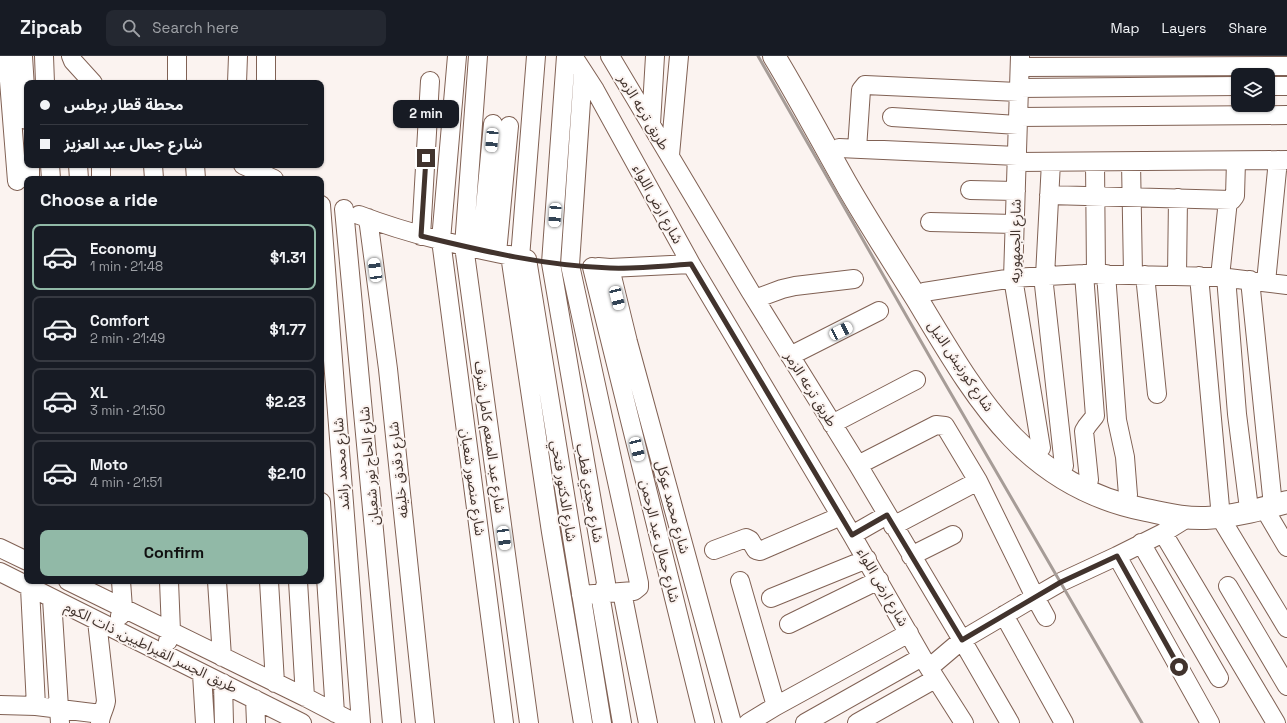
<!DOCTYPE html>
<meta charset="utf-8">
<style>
:root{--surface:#171b24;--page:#242831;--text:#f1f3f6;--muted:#9ea1a6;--line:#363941;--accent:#91b9a7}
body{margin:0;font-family:"Space Grotesk","Noto Sans Arabic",sans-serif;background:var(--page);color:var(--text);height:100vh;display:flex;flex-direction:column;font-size:15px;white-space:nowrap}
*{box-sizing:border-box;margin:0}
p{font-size:13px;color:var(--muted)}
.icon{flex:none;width:22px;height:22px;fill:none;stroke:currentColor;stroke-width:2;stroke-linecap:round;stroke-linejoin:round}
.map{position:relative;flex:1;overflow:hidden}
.drawer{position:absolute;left:24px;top:120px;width:300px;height:408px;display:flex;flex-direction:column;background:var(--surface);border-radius:8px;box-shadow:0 1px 3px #0004}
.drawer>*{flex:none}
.guide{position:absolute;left:24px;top:24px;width:300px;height:88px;border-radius:8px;box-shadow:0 1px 3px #0004;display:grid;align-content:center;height:88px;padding:0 16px;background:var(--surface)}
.buttons{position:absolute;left:1231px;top:12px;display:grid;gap:8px}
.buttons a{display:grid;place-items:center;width:44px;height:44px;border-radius:8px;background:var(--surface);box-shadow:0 1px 3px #0004;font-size:20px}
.end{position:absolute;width:18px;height:18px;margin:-9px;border:5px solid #41332d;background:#fff;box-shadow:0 0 0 2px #fff}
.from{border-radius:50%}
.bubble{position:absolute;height:28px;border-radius:8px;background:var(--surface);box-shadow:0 1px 3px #0004;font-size:13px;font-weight:600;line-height:28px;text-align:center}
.car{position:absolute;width:12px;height:24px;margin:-12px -6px;border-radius:5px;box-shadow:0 0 3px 1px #0007;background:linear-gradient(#fff 24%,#345 0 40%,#fff 0 76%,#345 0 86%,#fff 0)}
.guide b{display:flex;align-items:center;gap:14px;height:38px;font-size:15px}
.guide b+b{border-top:1px solid var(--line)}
.guide i{width:10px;height:10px;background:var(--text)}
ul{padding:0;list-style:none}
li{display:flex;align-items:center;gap:12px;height:66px;margin:0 8px 6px;padding:0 8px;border:2px solid var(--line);border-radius:8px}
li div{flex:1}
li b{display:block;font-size:15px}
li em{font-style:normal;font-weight:600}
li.current{border-color:var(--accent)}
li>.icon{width:36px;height:36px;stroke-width:1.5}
h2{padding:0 16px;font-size:18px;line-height:48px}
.primary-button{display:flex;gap:8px;margin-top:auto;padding:8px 16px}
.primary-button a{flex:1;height:46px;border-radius:8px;background:var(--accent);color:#111;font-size:16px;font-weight:600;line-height:46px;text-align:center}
header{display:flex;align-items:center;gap:24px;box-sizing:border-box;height:56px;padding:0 20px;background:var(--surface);border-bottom:1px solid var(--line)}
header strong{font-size:19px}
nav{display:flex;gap:22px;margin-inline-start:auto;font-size:14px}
.search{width:280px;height:36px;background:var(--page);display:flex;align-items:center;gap:10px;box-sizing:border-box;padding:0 14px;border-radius:8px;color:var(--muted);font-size:15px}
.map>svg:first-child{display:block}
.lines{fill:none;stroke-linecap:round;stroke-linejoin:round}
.minor-casing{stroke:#806154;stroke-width:20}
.major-casing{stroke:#806154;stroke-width:24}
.minor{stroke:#fff;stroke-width:18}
.major{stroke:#fff;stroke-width:22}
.rail{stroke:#a69c97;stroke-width:3}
.route{stroke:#41332d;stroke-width:5}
.labels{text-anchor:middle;stroke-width:4;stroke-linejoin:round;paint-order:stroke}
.street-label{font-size:14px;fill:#41332d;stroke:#fbf3f0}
</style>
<header>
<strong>Zipcab</strong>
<div class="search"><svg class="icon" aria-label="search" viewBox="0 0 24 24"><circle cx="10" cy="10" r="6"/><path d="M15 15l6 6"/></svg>Search here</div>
<nav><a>Map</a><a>Layers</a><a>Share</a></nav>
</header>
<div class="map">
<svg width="1287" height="667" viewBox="0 0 1287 667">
<rect width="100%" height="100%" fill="#fbf3f0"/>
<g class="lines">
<g class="minor-casing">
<path id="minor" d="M 7,0 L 17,125
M 23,0 L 27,64
M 44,0 L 45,27
M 71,0 L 73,5 L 93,27
M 457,0 L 441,184 L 504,667
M 478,0 L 464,190 L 529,667
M 566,0 L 551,207 L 606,527 L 601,544 L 622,667
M 573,0 L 595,34 L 691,208 L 852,479 L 922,601 L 964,667
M 610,0 L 750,235 L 858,409 L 962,584 L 1010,667
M 1020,0 L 1013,222 L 1041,392
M 1020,11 L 1287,10
M 177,27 L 177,0
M 237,27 L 238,0
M 266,27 L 266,0
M 1268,30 L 1287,30
M 1019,32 L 1238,30
M 892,61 L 1018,69
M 1018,61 L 1287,59
M 651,68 L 655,0
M 839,92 L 1017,100
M 857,93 L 861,34 L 865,29 L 1019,36
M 670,99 L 679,0
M 1017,106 L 1287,104
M 1095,106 L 1096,218
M 1131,106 L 1133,218
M 30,109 L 30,123
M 50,109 L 51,123
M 78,109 L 79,123
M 101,109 L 101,123
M 153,109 L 154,123
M 195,109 L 196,123
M 243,109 L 274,123
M 970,134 L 1016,135
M 1049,139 L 1232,144 L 1235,140 L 1236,105
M 321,149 L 361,667
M 344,153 L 392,667
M 359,159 C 411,179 466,191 521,202
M 368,162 L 388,313 L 425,667
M 930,166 L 1015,168
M 421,180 L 430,25
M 481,193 L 493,68
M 497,197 L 509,70
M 510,199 L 551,476 L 583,667
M 520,202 L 536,0
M 527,203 L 602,667
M 592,211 L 705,667
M 598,211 L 610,212 L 691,208
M 610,212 L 628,286 L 732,667
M 1084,218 L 1095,360 L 1087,370 L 1084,375 L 1089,424
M 1106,218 L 1117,364 L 1125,401 L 1128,439
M 1145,219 L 1157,338
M 1043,220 L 1064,410
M 1045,220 L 1051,106
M 1177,220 L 1178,142
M 1199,220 L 1220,451
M 1220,221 L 1228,144
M 1226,221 L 1237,358 L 1248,445
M 1250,224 L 1272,440
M 1266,226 L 1278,104
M 924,236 L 1013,222 L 1084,218 L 1220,221 L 1287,229
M 755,243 L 782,233 L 795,230 L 854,223
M 790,300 L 879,255
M 832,368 L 916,324
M 858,409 L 936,369 L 945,370 L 978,425 L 1035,541 L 1046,561
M 321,446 L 335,657
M 1264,452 L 1287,491
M 1220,461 L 1287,572
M 893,470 L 978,425
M 1163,477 L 1276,667
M 852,479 L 887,459
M 1141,487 L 1219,622
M 0,492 L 27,505
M 714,494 L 746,482 L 750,484 L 756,494 L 760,495 L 841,460
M 911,500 L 953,479
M 1117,500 L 1210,667
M 0,516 L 302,667
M 68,525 L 305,641 L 355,667
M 217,525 L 222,601
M 269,525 L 275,627
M 298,525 L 305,641
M 740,525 L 776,650
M 1228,530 L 1287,630
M 30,532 L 36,650
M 622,536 L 648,667
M 581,539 L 634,535 L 639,531 L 639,527 L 570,209 L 583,16
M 771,542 L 867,503
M 52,543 L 60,667
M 1004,559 L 1064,667
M 120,560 L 123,552 L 121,525
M 97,565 L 106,645 C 105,653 100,659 100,667
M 789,568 L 879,524
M 168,585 L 171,575 L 169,525
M 929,612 L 962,584 L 1035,541 L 1061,526 L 1117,500 L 1163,477 L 1187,462
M 202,618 L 205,667
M 223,627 L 224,667
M 255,643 L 256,667
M 0,649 L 36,650 L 101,658
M 748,667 L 776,650 L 909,577
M 805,667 L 922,601
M 857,667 L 935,623"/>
</g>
<g class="major-casing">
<path id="major" d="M 774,0 C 800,43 823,87 848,131 C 870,169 894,206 917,243 C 976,341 1024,430 1146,454 C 1166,458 1185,463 1206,462 C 1233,461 1261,453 1287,446"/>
</g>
<use href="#minor" class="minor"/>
<use href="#major" class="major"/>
<path class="rail" d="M 758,0 L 939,317 L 1142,667"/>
</g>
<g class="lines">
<path class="route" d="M 426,102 L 421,180 C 483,195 546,210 610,212 C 636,213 664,210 691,208 L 852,479 L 887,459 L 962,584 L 1061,526 L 1117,500 L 1179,611"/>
</g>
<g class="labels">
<g class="street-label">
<text transform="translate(644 56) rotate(59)" y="5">طريق ترعه الزمر</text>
<text transform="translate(658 148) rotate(61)" y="5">شارع ارض اللواء</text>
<text transform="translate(1015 185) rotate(-89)" y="5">شارع الجمهوريه</text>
<text transform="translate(961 310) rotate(56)" y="5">شارع كورنيش النيل</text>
<text transform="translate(811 333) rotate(58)" y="5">طريق ترعه الزمر</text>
<text transform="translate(490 381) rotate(82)" y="5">شارع عبد المنعم كامل شرف</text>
<text transform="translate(341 408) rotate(-94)" y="5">شارع محمد راشد</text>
<text transform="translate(369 410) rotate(-95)" y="5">شارع الحاج نور شعبان</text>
<text transform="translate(398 414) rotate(-96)" y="5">شارع دقدق خليفه</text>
<text transform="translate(473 426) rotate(82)" y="5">شارع منصور شعبان</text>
<text transform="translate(564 435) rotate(81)" y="5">شارع الدكتور فتحي</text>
<text transform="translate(590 437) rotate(80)" y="5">شارع مجدي قطب</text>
<text transform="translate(673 451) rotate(75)" y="5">شارع محمد عوكل</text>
<text transform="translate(660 485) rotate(76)" y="5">شارع جمال عبد الرحمن</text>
<text transform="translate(883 531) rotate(60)" y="5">شارع ارض اللواء</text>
<text transform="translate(151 591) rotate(26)" y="5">طريق الجسر القيراطيين, ذات الكوم</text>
</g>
</g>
</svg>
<div class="buttons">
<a><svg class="icon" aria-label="layers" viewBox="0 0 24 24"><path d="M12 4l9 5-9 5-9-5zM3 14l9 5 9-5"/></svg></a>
</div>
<i class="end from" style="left:1179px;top:611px"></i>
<i class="end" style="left:426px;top:102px"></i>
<div class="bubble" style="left:393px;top:44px;width:66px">2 min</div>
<i class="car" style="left:492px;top:84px;rotate:185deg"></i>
<i class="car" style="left:555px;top:159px;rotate:184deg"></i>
<i class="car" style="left:375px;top:214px;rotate:352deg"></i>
<i class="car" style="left:617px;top:242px;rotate:166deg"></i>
<i class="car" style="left:841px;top:275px;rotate:63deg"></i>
<i class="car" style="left:637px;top:393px;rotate:166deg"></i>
<i class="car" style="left:504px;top:482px;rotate:172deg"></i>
<div class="guide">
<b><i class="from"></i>محطة قطار برطس</b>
<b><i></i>شارع جمال عبد العزيز</b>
</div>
<section class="drawer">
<h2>Choose a ride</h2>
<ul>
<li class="current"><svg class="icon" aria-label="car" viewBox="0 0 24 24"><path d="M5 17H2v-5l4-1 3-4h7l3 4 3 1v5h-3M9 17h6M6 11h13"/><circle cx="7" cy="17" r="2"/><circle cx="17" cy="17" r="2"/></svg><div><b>Economy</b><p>1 min · 21:48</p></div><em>$1.31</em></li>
<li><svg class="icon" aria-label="car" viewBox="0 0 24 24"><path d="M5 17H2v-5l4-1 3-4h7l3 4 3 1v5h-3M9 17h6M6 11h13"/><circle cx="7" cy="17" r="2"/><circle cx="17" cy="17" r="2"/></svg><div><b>Comfort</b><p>2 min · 21:49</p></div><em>$1.77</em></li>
<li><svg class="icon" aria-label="car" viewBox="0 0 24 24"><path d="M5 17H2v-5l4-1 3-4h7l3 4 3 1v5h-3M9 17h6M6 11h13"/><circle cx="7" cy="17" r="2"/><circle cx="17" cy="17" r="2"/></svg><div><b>XL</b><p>3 min · 21:50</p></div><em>$2.23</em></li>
<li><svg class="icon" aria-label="car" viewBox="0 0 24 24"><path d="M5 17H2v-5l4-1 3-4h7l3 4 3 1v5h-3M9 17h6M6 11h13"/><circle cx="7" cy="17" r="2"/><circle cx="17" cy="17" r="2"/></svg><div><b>Moto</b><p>4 min · 21:51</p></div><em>$2.10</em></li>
</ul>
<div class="primary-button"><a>Confirm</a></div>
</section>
</div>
